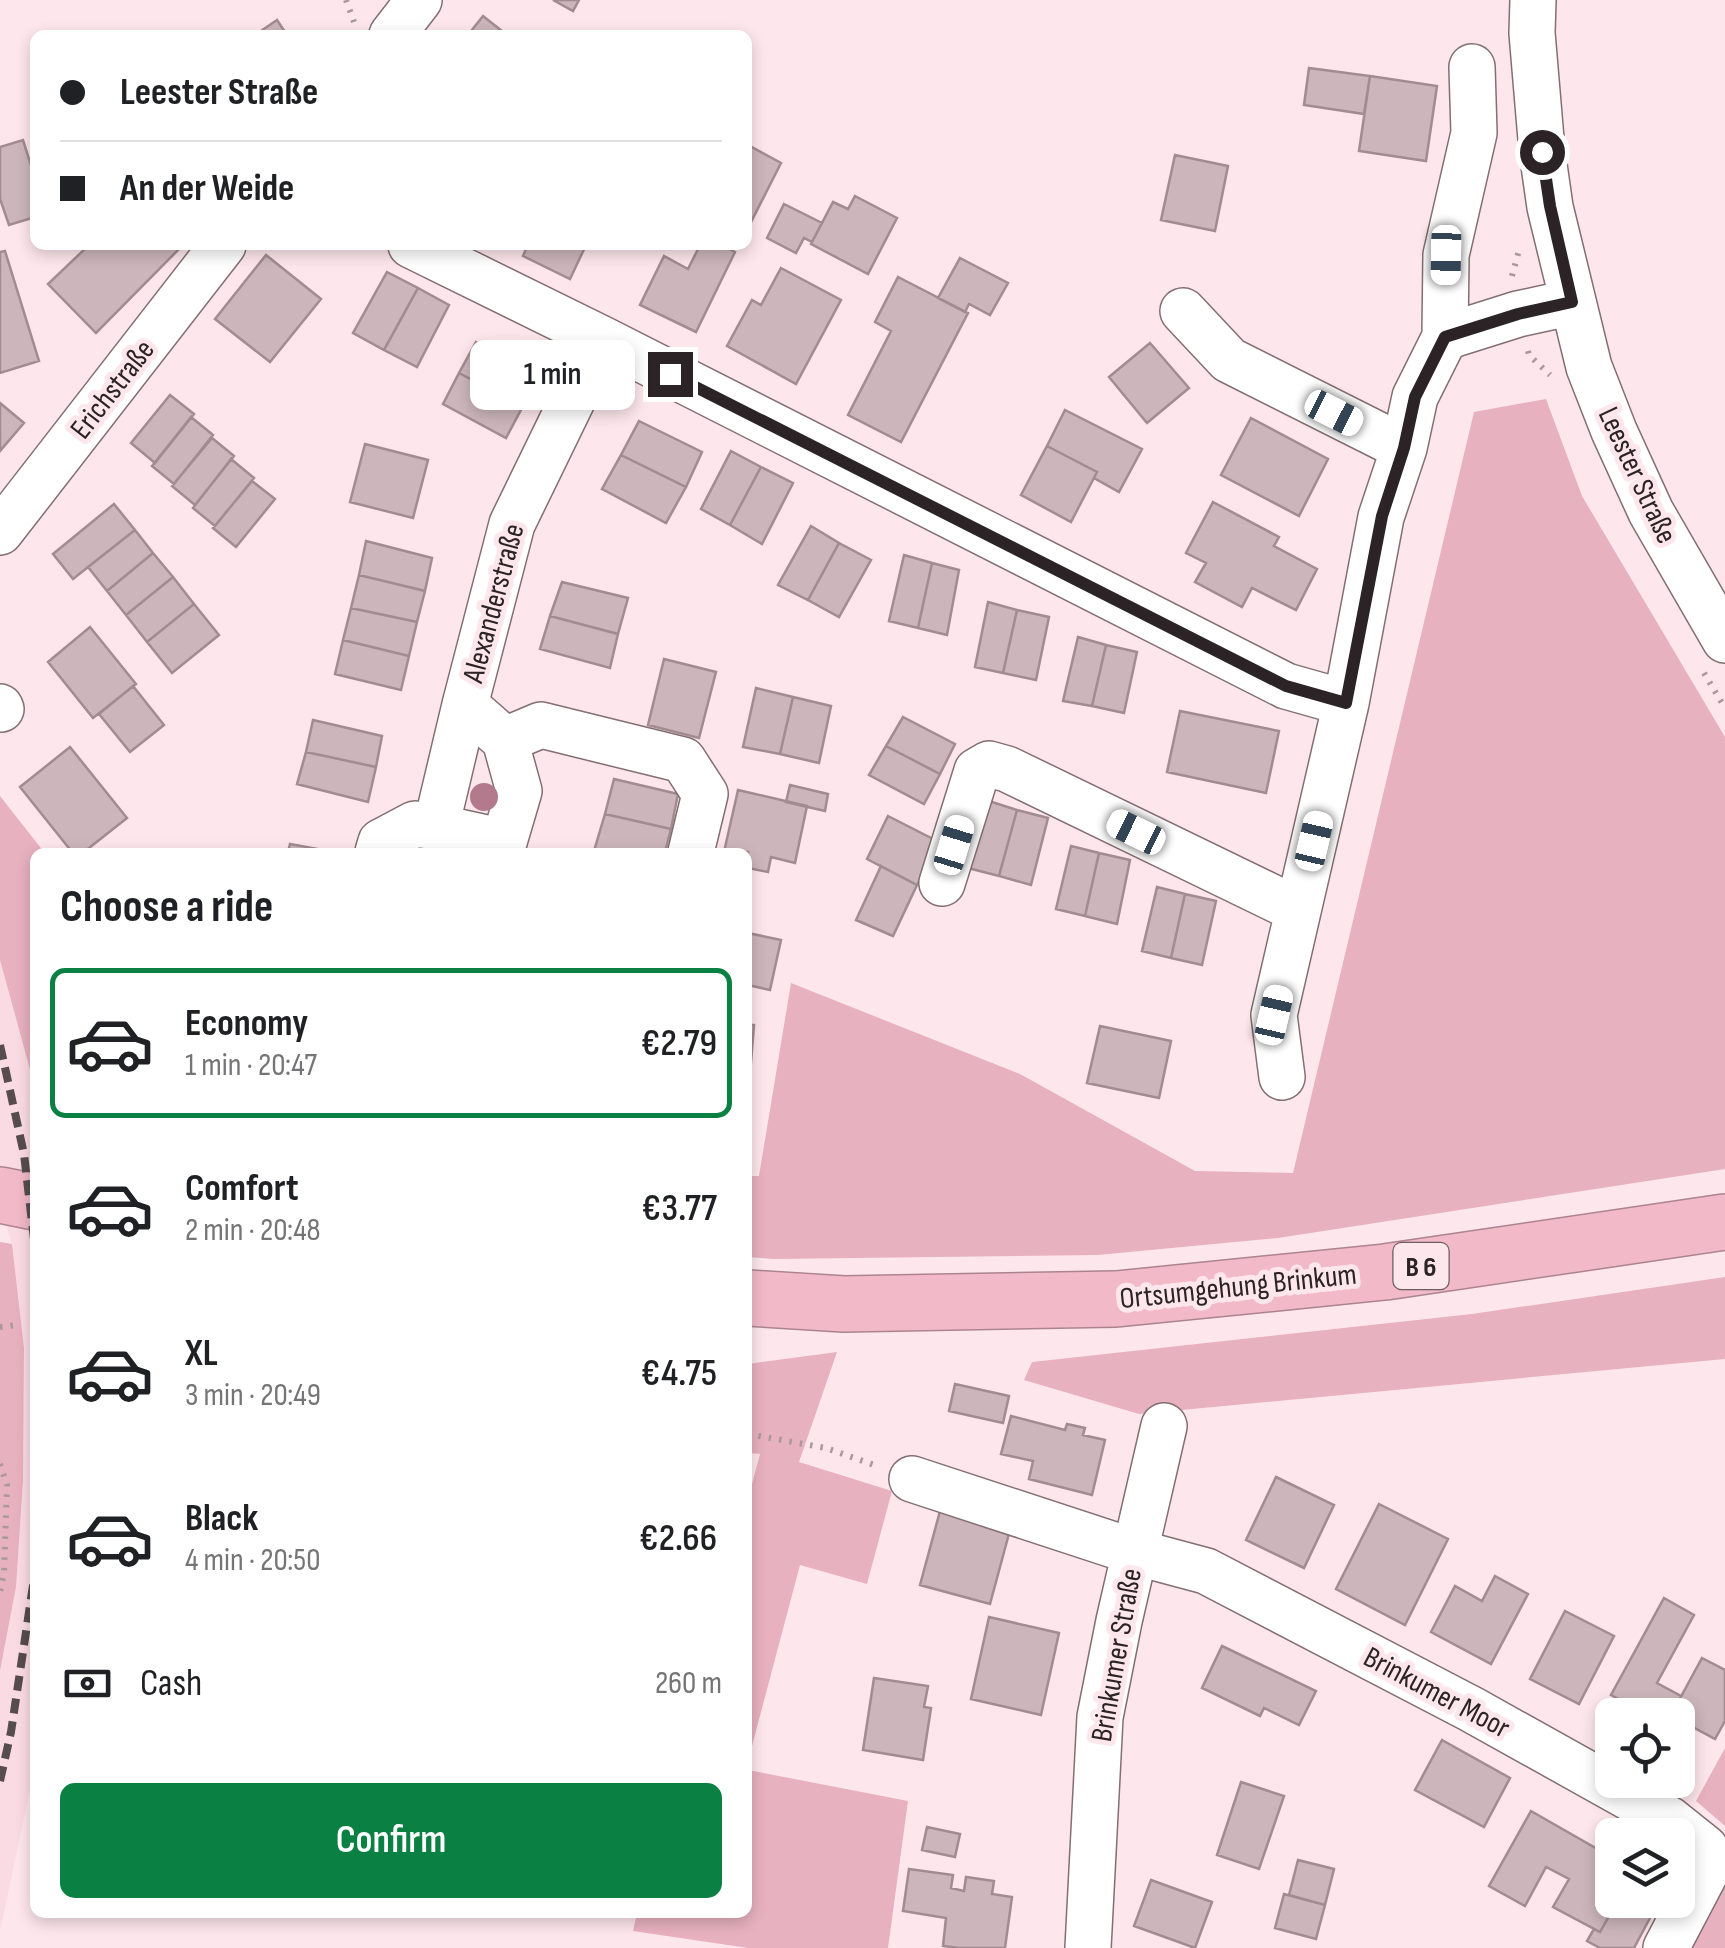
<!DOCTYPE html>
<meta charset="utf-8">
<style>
:root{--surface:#fff;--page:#f2f2f2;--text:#202124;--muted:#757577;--line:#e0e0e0;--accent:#0b8043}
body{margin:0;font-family:"Sofia Sans Condensed",sans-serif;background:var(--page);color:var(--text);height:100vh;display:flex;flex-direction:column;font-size:38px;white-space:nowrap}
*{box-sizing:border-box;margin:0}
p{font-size:32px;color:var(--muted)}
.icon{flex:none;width:55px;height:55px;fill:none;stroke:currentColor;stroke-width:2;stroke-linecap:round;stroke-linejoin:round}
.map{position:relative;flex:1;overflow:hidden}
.panel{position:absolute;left:30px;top:848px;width:722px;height:1070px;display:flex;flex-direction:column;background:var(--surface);border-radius:15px;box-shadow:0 5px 15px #0003}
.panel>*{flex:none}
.top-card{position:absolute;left:30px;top:30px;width:722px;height:220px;border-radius:15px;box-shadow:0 5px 15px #0003;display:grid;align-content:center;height:220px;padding:0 30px;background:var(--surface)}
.fabs{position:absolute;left:1595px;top:1698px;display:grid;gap:20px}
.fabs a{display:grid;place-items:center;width:100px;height:100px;border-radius:15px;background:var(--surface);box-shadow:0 5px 15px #0003;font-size:50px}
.end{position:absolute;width:45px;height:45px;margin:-22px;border:12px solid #2b2325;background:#fff;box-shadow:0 0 0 5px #fff}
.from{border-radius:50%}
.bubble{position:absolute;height:70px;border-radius:15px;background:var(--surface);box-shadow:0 5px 15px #0003;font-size:32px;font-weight:600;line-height:70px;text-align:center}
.car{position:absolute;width:30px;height:60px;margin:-30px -15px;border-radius:12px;box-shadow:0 0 8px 2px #0007;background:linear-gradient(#fff 24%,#345 0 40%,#fff 0 76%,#345 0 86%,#fff 0)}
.top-card b{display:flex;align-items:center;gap:35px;height:95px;font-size:38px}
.top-card b+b{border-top:2px solid var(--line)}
.top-card i{width:25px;height:25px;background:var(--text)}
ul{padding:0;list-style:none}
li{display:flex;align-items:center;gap:30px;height:150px;margin:0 20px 15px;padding:0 10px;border:5px solid transparent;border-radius:15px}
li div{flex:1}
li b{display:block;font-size:38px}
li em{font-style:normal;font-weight:600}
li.active{border-color:var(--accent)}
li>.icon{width:90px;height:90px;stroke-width:1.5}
h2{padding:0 30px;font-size:45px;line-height:120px}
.pay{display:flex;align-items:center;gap:25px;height:110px;padding:0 30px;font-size:38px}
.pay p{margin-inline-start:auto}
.action{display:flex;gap:20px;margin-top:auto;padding:20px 30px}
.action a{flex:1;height:115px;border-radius:15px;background:var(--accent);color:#fff;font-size:40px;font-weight:600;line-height:115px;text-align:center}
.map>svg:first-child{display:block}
.built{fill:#fbdbe3}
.green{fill:#e8b1bf}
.building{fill:#ccb6bb;stroke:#a18c91;stroke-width:2.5}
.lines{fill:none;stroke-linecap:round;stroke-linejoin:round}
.minor-casing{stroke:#836f73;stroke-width:48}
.highway-casing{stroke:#ac848f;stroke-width:58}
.path{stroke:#aa999c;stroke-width:6;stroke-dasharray:2.5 8;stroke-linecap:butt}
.minor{stroke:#fff;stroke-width:45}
.highway{stroke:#f2b9c8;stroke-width:55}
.rail{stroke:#574c4e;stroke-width:8;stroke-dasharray:15 8;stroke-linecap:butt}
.tree{fill:#b37a8d}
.route{stroke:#2b2325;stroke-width:12}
.labels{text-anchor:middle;stroke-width:10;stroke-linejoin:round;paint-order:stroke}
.shield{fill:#fee7ec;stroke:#6a5e61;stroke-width:2.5}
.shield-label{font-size:28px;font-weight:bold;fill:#2b2325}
.street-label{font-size:30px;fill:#2b2325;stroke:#fee7ec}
</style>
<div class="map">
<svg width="1725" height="1948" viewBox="0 0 1725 1948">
<rect width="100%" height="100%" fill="#fee7ec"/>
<path class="built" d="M 0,960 L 35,1088 L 35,1766 L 0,1931 L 0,1672 L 16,1587 L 23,1481 L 24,1348 L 12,1244 L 0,1206 Z"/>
<path class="green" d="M 1546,399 L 1582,496 L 1725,737 L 1725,1169 L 1278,1238 L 1098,1255 L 773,1259 L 748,1257 L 748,1176 L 759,1176 L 791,983 L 1020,1074 L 1195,1171 L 1293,1173 L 1474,412 Z
M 0,796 L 44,852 L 35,852 L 35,1088 L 0,960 Z
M 0,1242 L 12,1244 L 24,1348 L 23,1481 L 16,1587 L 0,1671 Z
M 1725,1277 L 1725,1359 L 1139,1414 L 1024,1380 L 1032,1362 L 1472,1314 Z
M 837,1352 L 799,1462 L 892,1491 L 867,1584 L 800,1565 L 748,1761 L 748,1499 L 760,1454 L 748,1453 L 748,1364 Z
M 1725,1748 L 1725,1826 L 1696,1801 Z
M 748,1770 L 908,1801 L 888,1948 L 748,1948 L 633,1931 L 637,1913 L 748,1912 Z
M 1725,1883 L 1725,1948 L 1689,1948 Z"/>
<path class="building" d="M 553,0 L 579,0 L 573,11 Z
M 483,16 L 507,35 L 468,35 Z
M 277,20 L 287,35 L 255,35 Z
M 1309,68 L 1370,76 L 1364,114 L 1304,105 Z
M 1370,76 L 1437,86 L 1426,161 L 1359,151 Z
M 23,140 L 35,178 L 35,217 L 9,225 L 0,199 L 0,147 Z
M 748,145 L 781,163 L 750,224 L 748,223 Z
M 1175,155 L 1228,166 L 1215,231 L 1161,220 Z
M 855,196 L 897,218 L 868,274 L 811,244 L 833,202 L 848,209 Z
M 784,204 L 822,223 L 812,242 L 804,238 L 796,253 L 767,238 Z
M 89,245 L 183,245 L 96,333 L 48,284 Z
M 528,245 L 586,245 L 570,279 L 523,256 Z
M 700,245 L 722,245 L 735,252 L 696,332 L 640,305 L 664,256 L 688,269 Z
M 5,251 L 39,361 L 0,373 L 0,252 Z
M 266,255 L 321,299 L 270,362 L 215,319 Z
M 960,258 L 1008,283 L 990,315 L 969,304 L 965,312 L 938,298 Z
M 781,268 L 841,300 L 796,384 L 727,346 L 752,300 L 761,305 Z
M 387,272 L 418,288 L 384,350 L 353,333 Z
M 898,277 L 968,313 L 901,442 L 848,415 L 891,331 L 875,322 Z
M 418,288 L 449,305 L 417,367 L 384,350 Z
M 476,342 L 539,376 L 523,406 L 459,373 Z
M 1150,343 L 1189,388 L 1147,423 L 1109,377 Z
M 459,373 L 523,406 L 506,438 L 443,404 Z
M 170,395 L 194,414 L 155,463 L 131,443 Z
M 0,403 L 24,423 L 0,451 Z
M 1065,410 L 1142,449 L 1119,492 L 1094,478 L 1097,472 L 1047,446 Z
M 191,417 L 213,435 L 174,484 L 152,466 Z
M 1251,418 L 1328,459 L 1299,516 L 1221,475 Z
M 639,421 L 702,452 L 686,487 L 621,455 Z
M 212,438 L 234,456 L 195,505 L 172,486 Z
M 365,444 L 428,460 L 413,518 L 350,502 Z
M 1047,446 L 1097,472 L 1071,522 L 1021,495 Z
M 731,451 L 761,467 L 730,525 L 701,509 Z
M 621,455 L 686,487 L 666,523 L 602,489 Z
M 231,459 L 254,478 L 215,526 L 193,508 Z
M 761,467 L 793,483 L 762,544 L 730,525 Z
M 252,481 L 275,499 L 236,547 L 213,528 Z
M 1213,502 L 1279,537 L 1274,546 L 1317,569 L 1296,610 L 1252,588 L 1242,607 L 1195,582 L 1206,563 L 1186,553 Z
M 114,504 L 135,530 L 73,579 L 53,554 Z
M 811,526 L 839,543 L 808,600 L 778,585 Z
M 135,530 L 153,553 L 107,591 L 88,567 Z
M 366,541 L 432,558 L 425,591 L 359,575 Z
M 839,543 L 871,560 L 839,617 L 808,600 Z
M 153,553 L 173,577 L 126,615 L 107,591 Z
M 904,555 L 932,563 L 918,628 L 889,621 Z
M 932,563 L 959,570 L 947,635 L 918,628 Z
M 359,575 L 425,591 L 417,622 L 351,608 Z
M 173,577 L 194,604 L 147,642 L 126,615 Z
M 562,582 L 628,598 L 618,634 L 550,616 Z
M 988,602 L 1017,610 L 1003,673 L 975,667 Z
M 194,604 L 219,635 L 172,673 L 147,642 Z
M 351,608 L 417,622 L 409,656 L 343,640 Z
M 1017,610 L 1049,617 L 1036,680 L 1003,673 Z
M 550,616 L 618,634 L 610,668 L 540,649 Z
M 90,627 L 136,684 L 93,718 L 48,662 Z
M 1078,637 L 1106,645 L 1092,706 L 1063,701 Z
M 343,640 L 409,656 L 401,690 L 335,674 Z
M 1106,645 L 1137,652 L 1124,713 L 1092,706 Z
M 664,659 L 716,672 L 699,738 L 648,725 Z
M 133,686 L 164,725 L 130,752 L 99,714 Z
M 756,688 L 793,697 L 780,754 L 743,747 Z
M 793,697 L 831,706 L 819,763 L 780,754 Z
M 1180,711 L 1279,731 L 1266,793 L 1167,772 Z
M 903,717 L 955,744 L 940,774 L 886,746 Z
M 313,720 L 382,736 L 376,767 L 306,752 Z
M 886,746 L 940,774 L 924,804 L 869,775 Z
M 70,747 L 127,818 L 84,852 L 72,852 L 20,787 Z
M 306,752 L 376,767 L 368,802 L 297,784 Z
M 614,779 L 678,794 L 671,829 L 605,814 Z
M 790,785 L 828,794 L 825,811 L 786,802 Z
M 738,790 L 807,806 L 795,863 L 771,857 L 768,872 L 748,868 L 748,852 L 724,852 Z
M 989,801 L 1017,810 L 999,876 L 968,868 Z
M 1017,810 L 1048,818 L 1031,885 L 999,876 Z
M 605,814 L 671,829 L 665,852 L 594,851 Z
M 888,816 L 939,842 L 917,885 L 867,859 Z
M 290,844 L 334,852 L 288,852 Z
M 1071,846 L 1099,853 L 1085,916 L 1056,909 Z
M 1099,853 L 1130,860 L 1117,924 L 1085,916 Z
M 881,866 L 917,885 L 893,936 L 856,920 Z
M 1157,887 L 1185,894 L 1171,958 L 1142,951 Z
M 1185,894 L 1216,901 L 1202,965 L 1171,958 Z
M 748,933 L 781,940 L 770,990 L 748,985 Z
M 748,1025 L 754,1025 L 749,1087 L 748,1087 Z
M 1100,1026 L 1171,1041 L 1159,1098 L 1087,1083 Z
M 955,1384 L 1009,1396 L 1003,1423 L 949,1411 Z
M 1011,1416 L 1065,1430 L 1067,1424 L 1085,1428 L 1083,1435 L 1105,1440 L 1092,1495 L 1029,1479 L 1033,1461 L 1001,1454 Z
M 1276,1477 L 1334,1505 L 1304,1568 L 1246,1540 Z
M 1379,1504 L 1448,1539 L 1405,1625 L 1336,1589 Z
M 940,1511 L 1010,1530 L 990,1604 L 920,1585 Z
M 1495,1576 L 1528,1594 L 1491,1664 L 1431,1632 L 1455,1586 L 1482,1601 Z
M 1664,1598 L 1694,1615 L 1657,1683 L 1681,1696 L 1671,1715 L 1648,1715 L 1611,1695 Z
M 1565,1611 L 1614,1636 L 1579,1704 L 1530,1679 Z
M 989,1617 L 1059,1633 L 1041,1715 L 971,1699 Z
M 1222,1646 L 1316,1691 L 1299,1725 L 1264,1708 L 1260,1716 L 1202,1688 Z
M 1702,1658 L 1725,1670 L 1725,1721 L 1715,1739 L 1678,1719 L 1678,1715 L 1671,1715 Z
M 874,1678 L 928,1686 L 924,1707 L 931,1708 L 923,1760 L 863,1750 Z
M 1442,1740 L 1510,1778 L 1484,1827 L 1415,1790 Z
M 1241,1782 L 1284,1796 L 1259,1869 L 1217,1855 Z
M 1531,1811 L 1606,1854 L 1604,1856 L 1612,1860 L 1612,1900 L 1618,1900 L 1600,1932 L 1553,1907 L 1569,1879 L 1546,1867 L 1525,1906 L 1489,1886 Z
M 927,1827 L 960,1834 L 955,1857 L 922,1850 Z
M 1298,1860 L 1334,1869 L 1325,1905 L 1289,1895 Z
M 909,1869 L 953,1875 L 951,1888 L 964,1891 L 966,1877 L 994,1881 L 992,1894 L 1012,1897 L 1005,1948 L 959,1948 L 943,1946 L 946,1918 L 903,1911 Z
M 1151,1880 L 1212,1902 L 1195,1948 L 1134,1926 Z
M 1284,1894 L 1325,1905 L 1316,1939 L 1275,1928 Z
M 1618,1900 L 1650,1918 L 1634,1948 L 1600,1948 L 1587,1941 L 1594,1929 L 1600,1932 Z"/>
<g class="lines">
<g class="minor-casing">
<path id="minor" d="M 1533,0 L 1532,33 L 1542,151 L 1550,207 L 1589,367 L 1614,431 L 1651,512 L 1725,640
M 392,35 L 419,0
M 411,245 L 602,339 L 1286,686 L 1346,703
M 1183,311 L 1229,360 L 1404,448
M 1445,337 L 1446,255 L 1474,133 L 1472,67
M 0,532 L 223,245
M 465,705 L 436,827 L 504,842 L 519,791 L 505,740 L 465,705 L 512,524 L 602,339
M 0,707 L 1,709
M 505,740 L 541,725 L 683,760 L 705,794 L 691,852
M 378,852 L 381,842 L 415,824 L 436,827
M 942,883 L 977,771 L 989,764 L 1007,769 L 1298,910
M 1282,1077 L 1274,1015 L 1346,703 L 1381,517 L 1404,448 L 1415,397 L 1445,337 L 1518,314 L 1573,302
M 912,1479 L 1135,1552 L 1206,1571 L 1471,1709 L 1670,1820 L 1705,1848 L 1709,1866 L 1666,1948
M 1088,1948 L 1100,1717 L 1119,1621 L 1164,1426"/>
</g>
<g class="highway-casing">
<path id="highway" d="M 0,1195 L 35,1202
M 748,1298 L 844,1304 L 1116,1299 L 1385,1272 L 1725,1222"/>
</g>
<path class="path" d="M 346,0 L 354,22
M 1512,276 L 1519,250
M 1528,351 L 1529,355 L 1550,375
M 1704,673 L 1725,708
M 0,1327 L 18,1325
M 748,1434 L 826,1448 L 877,1466
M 0,1464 L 7,1485 L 4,1573 L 0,1592"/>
<use href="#minor" class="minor"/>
<use href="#highway" class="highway"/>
<path class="rail" d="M 0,1045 L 24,1154 L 35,1248
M 0,1781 L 11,1732 L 35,1572"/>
</g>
<circle class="tree" cx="484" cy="797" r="14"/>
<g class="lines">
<path class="route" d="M 670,374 L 1286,686 L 1346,703 L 1382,516 L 1404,448 L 1415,397 L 1445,337 L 1518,314 L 1572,302 L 1550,206 L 1542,152"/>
</g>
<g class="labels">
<rect class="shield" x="1393.5" y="1243" width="55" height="46" rx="8"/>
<g class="shield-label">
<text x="1421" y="1276">B 6</text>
</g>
<g class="street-label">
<text transform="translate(112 389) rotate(-52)" y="10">Erichstraße</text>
<text transform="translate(1638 475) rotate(65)" y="10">Leester Straße</text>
<text transform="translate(493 603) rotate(-75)" y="10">Alexanderstraße</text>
<text transform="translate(1238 1286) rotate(-6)" y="10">Ortsumgehung Brinkum</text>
<text transform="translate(1116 1655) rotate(-80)" y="10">Brinkumer Straße</text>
<text transform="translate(1437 1692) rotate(28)" y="10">Brinkumer Moor</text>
</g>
</g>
</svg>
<div class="fabs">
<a><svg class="icon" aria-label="locate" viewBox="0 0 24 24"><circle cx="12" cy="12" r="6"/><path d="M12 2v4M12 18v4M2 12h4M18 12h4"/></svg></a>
<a><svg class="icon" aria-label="layers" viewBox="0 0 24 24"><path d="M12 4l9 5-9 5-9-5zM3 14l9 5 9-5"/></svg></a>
</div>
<i class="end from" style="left:1542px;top:152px"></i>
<i class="end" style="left:670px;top:374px"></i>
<div class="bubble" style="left:470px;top:340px;width:165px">1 min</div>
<i class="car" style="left:1446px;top:255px;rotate:181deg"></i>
<i class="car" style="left:1334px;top:413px;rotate:117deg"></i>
<i class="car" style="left:1136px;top:832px;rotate:296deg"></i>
<i class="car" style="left:1314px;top:841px;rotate:13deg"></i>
<i class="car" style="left:954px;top:845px;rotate:17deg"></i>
<i class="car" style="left:1274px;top:1015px;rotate:13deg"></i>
<div class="top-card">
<b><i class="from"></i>Leester Straße</b>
<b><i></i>An der Weide</b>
</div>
<section class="panel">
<h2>Choose a ride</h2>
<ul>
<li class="active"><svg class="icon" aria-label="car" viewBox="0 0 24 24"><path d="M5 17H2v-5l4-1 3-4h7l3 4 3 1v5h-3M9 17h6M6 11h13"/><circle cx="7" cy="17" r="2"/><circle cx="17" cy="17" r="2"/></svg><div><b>Economy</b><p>1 min · 20:47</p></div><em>€2.79</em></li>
<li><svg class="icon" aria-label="car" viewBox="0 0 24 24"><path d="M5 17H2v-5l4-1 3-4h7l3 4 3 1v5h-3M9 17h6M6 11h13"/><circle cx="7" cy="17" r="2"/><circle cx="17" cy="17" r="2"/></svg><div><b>Comfort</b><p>2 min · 20:48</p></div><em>€3.77</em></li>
<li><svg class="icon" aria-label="car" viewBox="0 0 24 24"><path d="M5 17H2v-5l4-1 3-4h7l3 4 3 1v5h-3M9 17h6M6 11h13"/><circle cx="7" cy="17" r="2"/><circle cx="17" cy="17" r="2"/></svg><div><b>XL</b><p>3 min · 20:49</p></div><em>€4.75</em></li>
<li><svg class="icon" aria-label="car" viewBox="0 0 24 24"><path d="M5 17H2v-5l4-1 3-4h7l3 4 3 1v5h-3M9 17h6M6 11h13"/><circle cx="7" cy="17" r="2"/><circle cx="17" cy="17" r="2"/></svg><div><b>Black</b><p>4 min · 20:50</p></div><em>€2.66</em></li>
</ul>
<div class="pay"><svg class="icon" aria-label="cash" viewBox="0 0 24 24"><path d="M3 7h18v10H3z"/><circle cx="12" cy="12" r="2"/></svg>Cash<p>260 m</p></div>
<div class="action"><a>Confirm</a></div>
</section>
</div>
